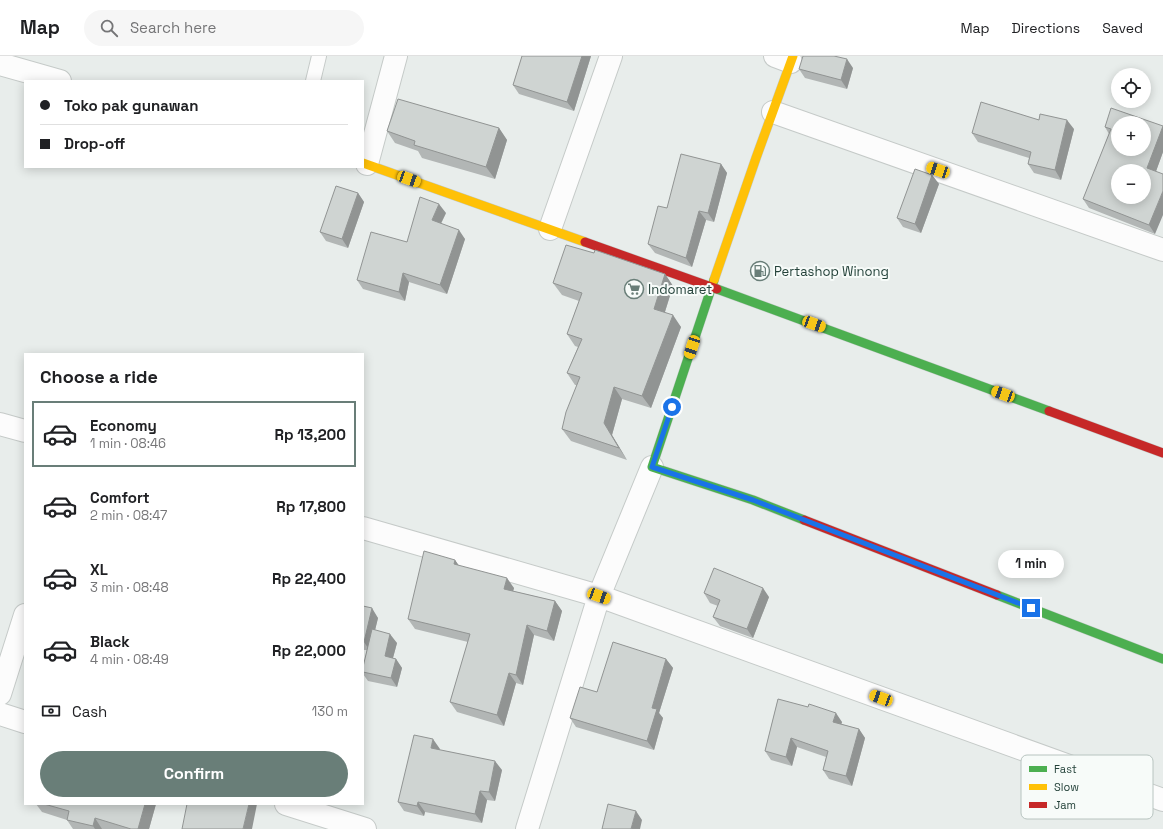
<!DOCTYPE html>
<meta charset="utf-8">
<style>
:root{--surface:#fff;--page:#f6f6f6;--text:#202124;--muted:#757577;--line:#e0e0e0;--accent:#697e78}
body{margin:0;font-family:"Space Grotesk",sans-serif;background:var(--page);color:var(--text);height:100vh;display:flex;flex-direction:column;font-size:15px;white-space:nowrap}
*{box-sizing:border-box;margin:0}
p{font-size:13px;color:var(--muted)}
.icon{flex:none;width:22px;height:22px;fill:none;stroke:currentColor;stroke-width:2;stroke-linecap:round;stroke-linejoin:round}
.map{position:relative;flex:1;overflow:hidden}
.side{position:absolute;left:24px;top:297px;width:340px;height:452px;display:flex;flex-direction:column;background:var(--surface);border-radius:0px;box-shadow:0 2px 10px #0003}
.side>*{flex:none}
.banner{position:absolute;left:24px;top:24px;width:340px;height:88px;border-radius:0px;box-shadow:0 2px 10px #0003;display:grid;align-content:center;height:88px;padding:0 16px;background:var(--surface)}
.controls{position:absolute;left:1111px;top:12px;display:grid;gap:8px}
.controls a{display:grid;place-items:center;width:40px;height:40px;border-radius:50%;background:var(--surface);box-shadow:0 2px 10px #0003;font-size:20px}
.end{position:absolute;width:18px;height:18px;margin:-9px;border:5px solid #1a73e8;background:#fff;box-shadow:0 0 0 2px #fff}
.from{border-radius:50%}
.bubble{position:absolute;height:28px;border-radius:14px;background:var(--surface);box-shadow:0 2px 10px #0003;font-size:13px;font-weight:700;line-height:28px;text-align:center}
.car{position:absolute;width:12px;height:24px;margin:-12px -6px;border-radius:5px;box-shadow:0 0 3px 1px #0007;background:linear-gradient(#f5c518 24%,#345 0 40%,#f5c518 0 76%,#345 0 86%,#f5c518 0)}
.banner b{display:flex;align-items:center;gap:14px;height:38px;font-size:15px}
.banner b+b{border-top:1px solid var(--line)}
.banner i{width:10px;height:10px;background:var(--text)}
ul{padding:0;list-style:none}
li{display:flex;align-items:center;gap:12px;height:66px;margin:0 8px 6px;padding:0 8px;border:2px solid transparent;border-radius:0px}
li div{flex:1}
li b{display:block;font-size:15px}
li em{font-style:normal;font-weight:700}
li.active{border-color:var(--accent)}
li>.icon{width:36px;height:36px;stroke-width:1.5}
h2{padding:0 16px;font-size:18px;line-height:48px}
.pay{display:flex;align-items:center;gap:10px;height:44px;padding:0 16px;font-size:15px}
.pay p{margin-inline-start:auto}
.cta{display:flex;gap:8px;margin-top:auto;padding:8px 16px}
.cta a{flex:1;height:46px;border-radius:24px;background:var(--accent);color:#fff;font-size:16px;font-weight:700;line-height:46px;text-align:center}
header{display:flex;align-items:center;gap:24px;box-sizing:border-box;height:56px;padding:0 20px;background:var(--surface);border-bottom:1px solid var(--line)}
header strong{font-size:19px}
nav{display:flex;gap:22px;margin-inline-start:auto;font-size:14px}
.search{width:280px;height:36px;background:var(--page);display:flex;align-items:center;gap:10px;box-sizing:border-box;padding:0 14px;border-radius:22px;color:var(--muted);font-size:15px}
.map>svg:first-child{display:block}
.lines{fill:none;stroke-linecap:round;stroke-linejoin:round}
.lane-casing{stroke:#c5cac8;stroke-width:16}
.street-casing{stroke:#c5cac8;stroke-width:24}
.fast-casing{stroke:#c3cbc8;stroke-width:10}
.slow-casing{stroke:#c3cbc8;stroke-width:10}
.jam-casing{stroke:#c3cbc8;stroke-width:10}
.lane{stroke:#fcfcfc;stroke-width:14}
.street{stroke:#fcfcfc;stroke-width:22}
.fast{stroke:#4caf50;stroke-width:9}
.slow{stroke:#ffc107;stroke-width:9}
.jam{stroke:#c62828;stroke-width:9}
.wall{fill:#b2b6b5}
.shaded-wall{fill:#919493}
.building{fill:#cfd4d2;stroke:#919493;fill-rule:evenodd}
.route{stroke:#1a73e8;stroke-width:5}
.labels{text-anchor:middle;stroke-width:4;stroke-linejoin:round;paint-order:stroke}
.poi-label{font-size:13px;fill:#24423a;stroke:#f7fbf9;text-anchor:start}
.key{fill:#f7fbf9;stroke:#b8c4c0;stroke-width:1}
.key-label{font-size:11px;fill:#24423a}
</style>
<header>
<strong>Map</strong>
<div class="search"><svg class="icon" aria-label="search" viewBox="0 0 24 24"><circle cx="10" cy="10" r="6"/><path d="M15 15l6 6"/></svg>Search here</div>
<nav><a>Map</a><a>Directions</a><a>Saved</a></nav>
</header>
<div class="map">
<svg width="1163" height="773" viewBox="0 0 1163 773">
<rect width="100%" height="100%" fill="#e8edeb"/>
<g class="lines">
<g class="lane-casing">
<path id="lane" d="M 313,25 L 319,0"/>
</g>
<g class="street-casing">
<path id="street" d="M 775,0 L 791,6
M 0,8 L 60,25
M 773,56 L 1163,194
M 367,108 L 396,0
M 550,173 L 611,0
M 0,368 L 25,375
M 363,472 L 599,540 L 1163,744
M 0,638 L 25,559
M 0,658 L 25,666
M 286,748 L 365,773
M 527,773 L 599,540 L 652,411"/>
</g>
<g class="fast-casing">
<path id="fast" d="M 714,224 L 652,411 L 753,444 L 804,464
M 717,233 L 1049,355
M 997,539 L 1163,603"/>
</g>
<g class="slow-casing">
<path id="slow" d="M 363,107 L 585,186
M 714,224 L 756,102 L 793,0"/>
</g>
<g class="jam-casing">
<path id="jam" d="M 585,186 L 717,233
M 1049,355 L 1163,397
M 804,464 L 997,539"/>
</g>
<use href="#lane" class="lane"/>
<use href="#street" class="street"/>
<use href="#fast" class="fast"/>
<use href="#slow" class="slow"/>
<use href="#jam" class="jam"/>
</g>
<path class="wall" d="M 522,0 L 591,0 L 574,55 L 519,38 L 513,29 Z
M 853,12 L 847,33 L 805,22 L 799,13 Z
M 1039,64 L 1074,73 L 1061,124 L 1034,117 L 1028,108 L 1029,102 L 978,86 L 972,77 Z
M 1163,70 L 1163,96 L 1156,115 L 1155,178 L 1089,152 L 1083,143 L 1109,78 L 1105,71 Z
M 499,72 L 507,84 L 495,123 L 422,102 L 418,95 L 395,87 L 387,75 Z
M 721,108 L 727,117 L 714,166 L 706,164 L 692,211 L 655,197 L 648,188 L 667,152 Z
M 932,119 L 939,128 L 921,177 L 903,171 L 897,162 Z
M 358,137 L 364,146 L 348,192 L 326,185 L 320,176 Z
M 446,157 L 441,168 L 465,183 L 447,238 L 409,226 L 405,245 L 363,233 L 357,224 Z
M 665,218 L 673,230 L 665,256 L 681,271 L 651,352 L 622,343 L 612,379 L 627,404 L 571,385 L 562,373 L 577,329 L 575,329 L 567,317 L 578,291 L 575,290 L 567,278 L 579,245 L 562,239 L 553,227 Z
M 455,504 L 459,510 L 514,532 L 513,535 L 555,545 L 562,555 L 554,585 L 534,579 L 523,629 L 516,627 L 504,670 L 457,656 L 450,646 L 468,586 L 415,573 L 408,563 Z
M 704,537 L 769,541 L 753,582 L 720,570 L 713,561 L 718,550 L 710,547 Z
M 363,550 L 378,562 L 375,574 L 397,587 L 393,602 L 396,603 L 402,612 L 397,631 L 368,625 L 363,618 L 363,611 L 367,594 L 363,594 Z
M 666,603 L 673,612 L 659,657 L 663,662 L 654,694 L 576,671 L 570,662 L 597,636 Z
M 778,643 L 842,666 L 841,668 L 859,673 L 865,682 L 852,730 L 829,723 L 823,714 L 826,701 L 797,691 L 792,710 L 771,704 L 765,695 Z
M 440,693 L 439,694 L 502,714 L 495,745 L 487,744 L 482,767 L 425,756 L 424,760 L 404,755 L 398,746 Z
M 36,748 L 156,748 L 149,773 L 73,773 L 67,764 L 42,756 Z"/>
<path class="shaded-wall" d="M 582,0 L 591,0 L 574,55 L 567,46 Z
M 847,3 L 853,12 L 847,33 L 841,24 Z
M 1067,64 L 1074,73 L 1061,124 L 1055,114 Z
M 1163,70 L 1163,96 L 1154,121 L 1147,112 Z
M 499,72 L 507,84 L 495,123 L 486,111 Z
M 721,108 L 727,117 L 714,166 L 708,157 Z
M 932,119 L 939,128 L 921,177 L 915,168 Z
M 1163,135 L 1163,159 L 1155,178 L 1149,169 Z
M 358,137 L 364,146 L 348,192 L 342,183 Z
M 439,148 L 446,157 L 438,173 L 432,164 Z
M 699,155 L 706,164 L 692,211 L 686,202 Z
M 459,174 L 465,183 L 447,238 L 440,229 Z
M 403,217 L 409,226 L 405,245 L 399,236 Z
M 665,218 L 673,230 L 662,265 L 654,253 Z
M 673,259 L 681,271 L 651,352 L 642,340 Z
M 614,331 L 622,343 L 612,379 L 627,404 L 619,392 L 604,367 Z
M 455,504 L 462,514 L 454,508 Z
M 507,522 L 514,532 L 511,543 L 504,533 Z
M 763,532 L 769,541 L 753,582 L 747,573 Z
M 555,545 L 562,555 L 554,585 L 547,575 Z
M 372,552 L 378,562 L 370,595 L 364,586 Z
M 527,569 L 534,579 L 523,629 L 516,619 Z
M 390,578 L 397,587 L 391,609 L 385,600 Z
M 396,603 L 402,612 L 397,631 L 391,622 Z
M 666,603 L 673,612 L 659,657 L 663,662 L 654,694 L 647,685 L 652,652 Z
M 509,617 L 516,627 L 504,670 L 497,659 Z
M 836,657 L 842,666 L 839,675 L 833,666 Z
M 859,673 L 865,682 L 852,730 L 846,720 Z
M 791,682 L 797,691 L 792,710 L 786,701 Z
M 433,683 L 440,693 L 438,701 L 431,692 Z
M 495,705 L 502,714 L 495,745 L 489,736 Z
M 480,735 L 487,744 L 482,767 L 475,758 Z
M 418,746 L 425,756 L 424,760 L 417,750 Z
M 145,748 L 156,748 L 149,773 L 138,773 Z
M 249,748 L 257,748 L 252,773 L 243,773 Z
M 636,755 L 642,764 L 640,773 L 631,773 Z
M 95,762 L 102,773 L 95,773 L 93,770 Z"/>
<path class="building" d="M 522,0 L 582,0 L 567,46 L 513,29 Z
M 803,0 L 834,0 L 847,3 L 841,24 L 799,13 Z
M 398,43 L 499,72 L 486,111 L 414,89 L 415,85 L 387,75 Z
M 981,46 L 1039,64 L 1040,58 L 1067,64 L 1055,114 L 1028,108 L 1031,96 L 972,77 Z
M 1111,52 L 1163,70 L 1147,112 L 1163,118 L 1163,135 L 1149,169 L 1083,143 L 1111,73 L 1105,71 ZM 1118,67 L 1144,67 L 1144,93 L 1118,93 ZM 1118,115 L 1144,115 L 1144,141 L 1118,141 Z
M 681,98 L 721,108 L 708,157 L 699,155 L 686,202 L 648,188 L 658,150 L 667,152 Z
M 915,113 L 932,119 L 915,168 L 897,162 Z
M 336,130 L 358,137 L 342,183 L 320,176 Z
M 420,141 L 439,148 L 432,164 L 459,174 L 440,229 L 403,217 L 399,236 L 357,224 L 371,176 L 407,186 Z
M 566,189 L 594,197 L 595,194 L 665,218 L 654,253 L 673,259 L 642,340 L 614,331 L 604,367 L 619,392 L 562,373 L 566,356 L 580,321 L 567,317 L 582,283 L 567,278 L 582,237 L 553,227 Z
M 424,495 L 455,504 L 454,508 L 507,522 L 504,533 L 555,545 L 547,575 L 527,569 L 516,619 L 509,617 L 497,659 L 450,646 L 470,578 L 408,563 Z
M 714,512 L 763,532 L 747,573 L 713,561 L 720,544 L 704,537 Z
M 363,550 L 372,552 L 364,586 L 363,586 Z
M 372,573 L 390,578 L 385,600 L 396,603 L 391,622 L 363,616 L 363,611 Z
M 613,586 L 666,603 L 652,652 L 657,653 L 647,685 L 570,662 L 580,631 L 597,636 Z
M 778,643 L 808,651 L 809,648 L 836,657 L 833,666 L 859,673 L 846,720 L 823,714 L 828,695 L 791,682 L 786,701 L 765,695 Z
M 414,679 L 433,683 L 431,692 L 495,705 L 489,736 L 480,735 L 475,758 L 418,746 L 417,750 L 398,746 Z
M 44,748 L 145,748 L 138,773 L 131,773 L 95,762 L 93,770 L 67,764 L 69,755 Z
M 187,748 L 249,748 L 243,773 L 182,773 Z
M 608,748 L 636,755 L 631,773 L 602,773 Z"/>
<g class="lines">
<path class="route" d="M 672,351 L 652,411 L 753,444 L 1031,552"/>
</g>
<defs>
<g id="fuel-ring" transform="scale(1)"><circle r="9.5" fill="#f7fbf9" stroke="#697e78" stroke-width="1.5"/><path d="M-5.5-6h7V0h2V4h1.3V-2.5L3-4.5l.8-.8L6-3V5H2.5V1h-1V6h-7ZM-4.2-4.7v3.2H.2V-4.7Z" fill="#697e78"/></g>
<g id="supermarket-ring" transform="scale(1)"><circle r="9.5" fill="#f7fbf9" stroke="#697e78" stroke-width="1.5"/><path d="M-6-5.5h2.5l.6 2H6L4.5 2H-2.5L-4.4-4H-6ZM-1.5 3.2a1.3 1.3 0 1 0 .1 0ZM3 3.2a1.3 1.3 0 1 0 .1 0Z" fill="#697e78"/></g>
</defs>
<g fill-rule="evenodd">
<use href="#fuel-ring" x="760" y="215"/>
<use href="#supermarket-ring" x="634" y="233"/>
</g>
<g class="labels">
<g class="poi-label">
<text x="774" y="220">Pertashop Winong</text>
<text x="648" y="238">Indomaret</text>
</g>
</g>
<rect x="1021" y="699" width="132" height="64" rx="6" class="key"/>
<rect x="1029" y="710" width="18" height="6" fill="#4caf50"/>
<rect x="1029" y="728" width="18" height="6" fill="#ffc107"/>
<rect x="1029" y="746" width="18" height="6" fill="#c62828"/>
<g class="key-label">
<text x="1054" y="717">Fast</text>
<text x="1054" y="735">Slow</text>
<text x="1054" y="753">Jam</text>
</g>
</svg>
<div class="controls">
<a><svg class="icon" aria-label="locate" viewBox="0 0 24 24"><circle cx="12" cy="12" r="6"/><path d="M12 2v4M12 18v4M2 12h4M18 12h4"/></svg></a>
<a>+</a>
<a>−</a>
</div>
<i class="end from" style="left:672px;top:351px"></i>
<i class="end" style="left:1031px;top:552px"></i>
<div class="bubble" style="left:998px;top:494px;width:66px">1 min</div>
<i class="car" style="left:938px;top:114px;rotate:289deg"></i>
<i class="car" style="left:409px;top:123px;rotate:110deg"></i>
<i class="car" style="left:814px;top:268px;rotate:110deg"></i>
<i class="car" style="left:692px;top:291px;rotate:198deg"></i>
<i class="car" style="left:1003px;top:338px;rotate:290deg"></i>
<i class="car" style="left:599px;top:540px;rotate:110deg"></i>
<i class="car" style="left:881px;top:642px;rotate:290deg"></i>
<div class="banner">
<b><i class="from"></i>Toko pak gunawan</b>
<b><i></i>Drop-off</b>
</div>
<section class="side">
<h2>Choose a ride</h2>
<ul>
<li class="active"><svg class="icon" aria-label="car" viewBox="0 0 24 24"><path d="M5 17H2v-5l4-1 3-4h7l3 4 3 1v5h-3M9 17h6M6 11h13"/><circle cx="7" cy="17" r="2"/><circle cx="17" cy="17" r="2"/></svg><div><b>Economy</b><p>1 min · 08:46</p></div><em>Rp 13,200</em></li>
<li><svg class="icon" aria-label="car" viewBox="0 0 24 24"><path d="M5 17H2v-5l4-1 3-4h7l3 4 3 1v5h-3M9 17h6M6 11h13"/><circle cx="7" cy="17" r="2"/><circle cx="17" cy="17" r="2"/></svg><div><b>Comfort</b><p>2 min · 08:47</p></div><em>Rp 17,800</em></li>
<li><svg class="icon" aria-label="car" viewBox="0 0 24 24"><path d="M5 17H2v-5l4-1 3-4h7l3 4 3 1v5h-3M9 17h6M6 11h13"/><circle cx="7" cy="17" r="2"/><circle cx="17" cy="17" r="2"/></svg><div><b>XL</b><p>3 min · 08:48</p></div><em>Rp 22,400</em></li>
<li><svg class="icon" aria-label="car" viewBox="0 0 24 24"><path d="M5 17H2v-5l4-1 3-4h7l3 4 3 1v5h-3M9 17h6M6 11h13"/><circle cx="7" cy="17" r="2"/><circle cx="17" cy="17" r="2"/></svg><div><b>Black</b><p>4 min · 08:49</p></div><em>Rp 22,000</em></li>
</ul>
<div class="pay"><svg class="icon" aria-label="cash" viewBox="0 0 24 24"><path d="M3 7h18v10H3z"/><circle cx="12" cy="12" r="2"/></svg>Cash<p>130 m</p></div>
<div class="cta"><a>Confirm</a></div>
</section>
</div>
